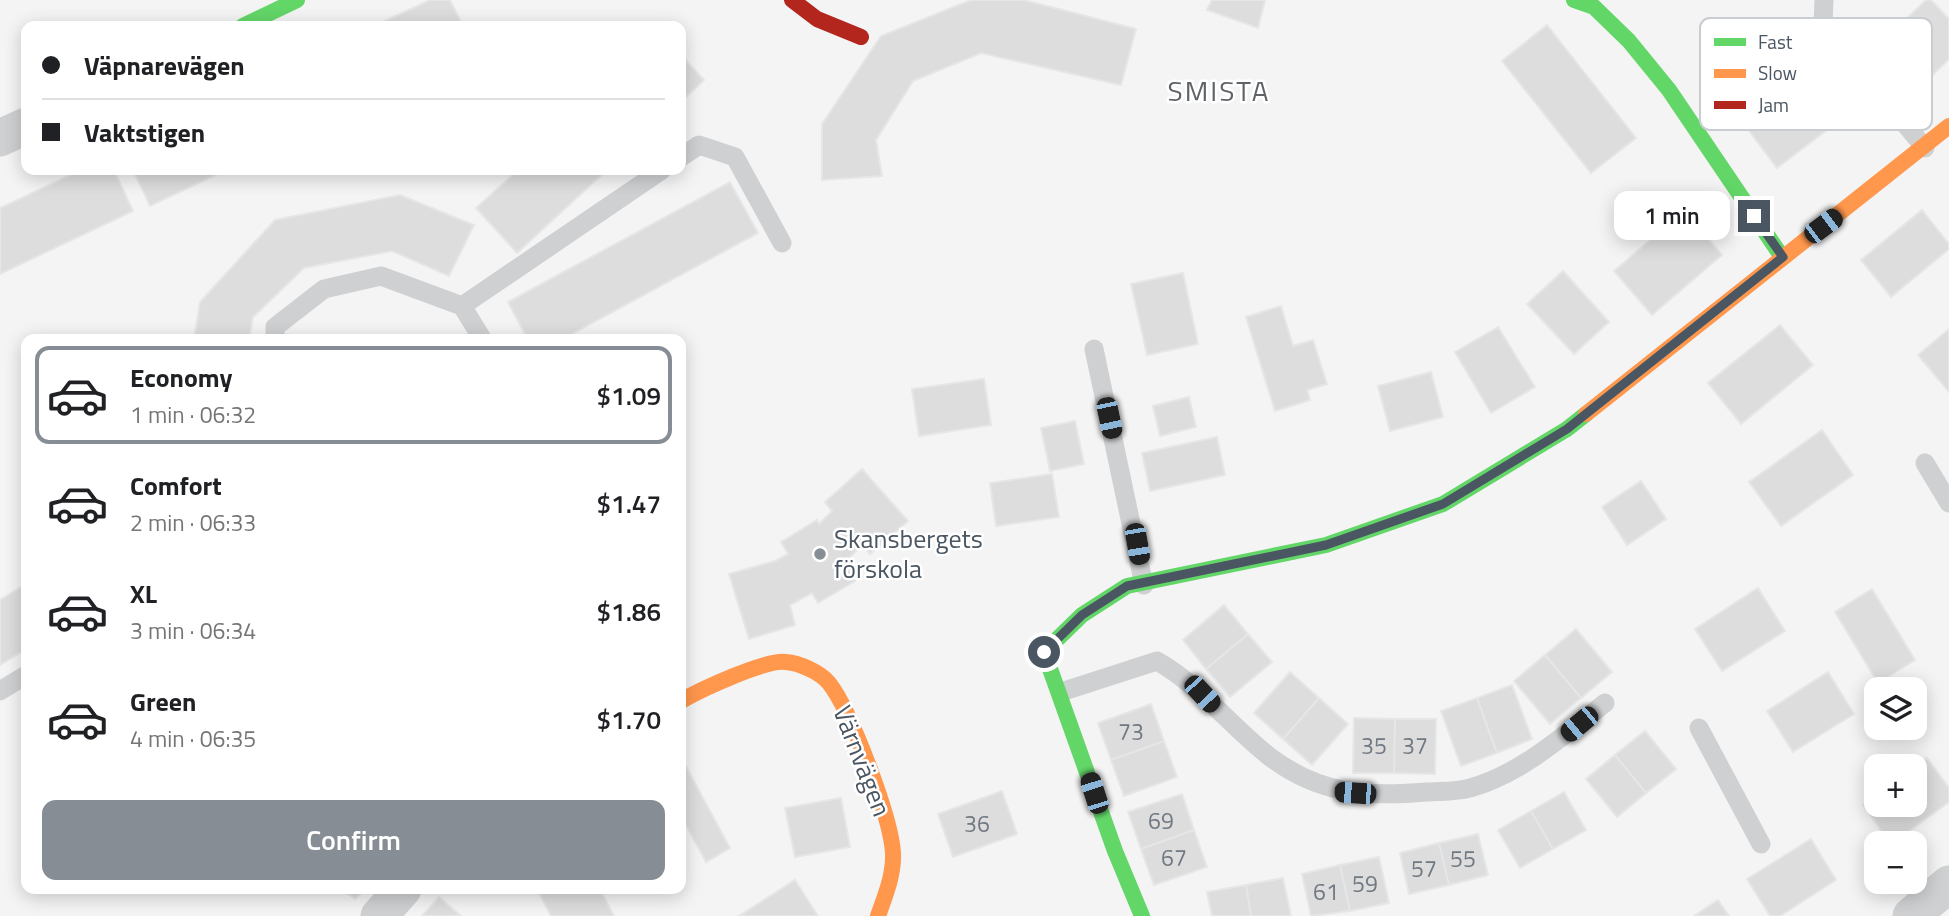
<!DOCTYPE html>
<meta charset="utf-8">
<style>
:root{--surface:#fff;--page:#f2f2f2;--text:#202124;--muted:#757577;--line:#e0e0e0;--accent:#868d94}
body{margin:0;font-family:"Titillium Web",sans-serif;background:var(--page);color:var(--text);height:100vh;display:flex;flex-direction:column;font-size:26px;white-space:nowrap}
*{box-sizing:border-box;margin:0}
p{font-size:23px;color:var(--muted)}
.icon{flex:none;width:38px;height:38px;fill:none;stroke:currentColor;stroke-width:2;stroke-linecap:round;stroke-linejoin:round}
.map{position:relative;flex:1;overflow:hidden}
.panel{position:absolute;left:21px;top:334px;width:665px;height:560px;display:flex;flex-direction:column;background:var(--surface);border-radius:14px;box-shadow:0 4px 18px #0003}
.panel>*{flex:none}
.banner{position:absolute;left:21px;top:21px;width:665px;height:154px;border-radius:14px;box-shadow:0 4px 18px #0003;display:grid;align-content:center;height:154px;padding:0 21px;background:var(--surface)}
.controls{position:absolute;left:1864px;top:677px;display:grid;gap:14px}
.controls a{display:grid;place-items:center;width:63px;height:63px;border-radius:14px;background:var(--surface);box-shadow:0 4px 18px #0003;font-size:35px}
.end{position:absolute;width:32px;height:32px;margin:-16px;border:9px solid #4a5661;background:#fff;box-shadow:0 0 0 4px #fff}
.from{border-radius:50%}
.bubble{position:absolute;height:49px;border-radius:14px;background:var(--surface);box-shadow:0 4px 18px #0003;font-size:23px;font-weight:600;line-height:49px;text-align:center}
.car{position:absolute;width:21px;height:42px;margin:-21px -10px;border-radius:9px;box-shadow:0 0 5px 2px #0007;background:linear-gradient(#222 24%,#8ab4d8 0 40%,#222 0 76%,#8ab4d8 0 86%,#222 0)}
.banner b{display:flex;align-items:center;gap:24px;height:66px;font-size:26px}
.banner b+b{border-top:2px solid var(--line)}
.banner i{width:18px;height:18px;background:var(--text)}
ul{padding:12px 0 0;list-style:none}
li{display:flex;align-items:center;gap:21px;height:98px;margin:0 14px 10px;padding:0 7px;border:4px solid transparent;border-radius:14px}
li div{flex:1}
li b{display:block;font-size:26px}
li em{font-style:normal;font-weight:600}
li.active{border-color:var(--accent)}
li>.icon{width:63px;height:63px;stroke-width:1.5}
.button{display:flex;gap:14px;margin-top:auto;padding:14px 21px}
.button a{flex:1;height:80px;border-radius:14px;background:var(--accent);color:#fff;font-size:28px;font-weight:600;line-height:80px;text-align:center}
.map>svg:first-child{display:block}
.building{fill:#ddddde;stroke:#e5e6e7;stroke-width:2}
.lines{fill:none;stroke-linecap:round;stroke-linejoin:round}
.lane{stroke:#ced0d2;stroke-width:19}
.street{stroke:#ced0d2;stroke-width:37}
.fast{stroke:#63d668;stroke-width:16}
.slow{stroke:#ff974d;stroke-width:16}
.jam{stroke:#b3261e;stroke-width:16}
.route{stroke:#4a5661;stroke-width:9}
.poi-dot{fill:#868d94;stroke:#fff;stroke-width:2.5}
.labels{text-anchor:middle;stroke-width:5;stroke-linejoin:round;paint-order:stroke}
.number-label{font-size:23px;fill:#707881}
.poi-label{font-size:26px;fill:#4a5661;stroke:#fff;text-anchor:start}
.street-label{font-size:26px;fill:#4a5661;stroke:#fff}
.neighbourhood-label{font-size:28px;letter-spacing:2px;fill:#5f6368;stroke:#fff}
.key{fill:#fff;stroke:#c9ccd0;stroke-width:2}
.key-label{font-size:19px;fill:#4a5661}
</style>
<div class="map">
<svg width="1949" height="916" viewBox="0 0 1949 916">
<rect width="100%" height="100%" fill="#f4f4f4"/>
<path class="building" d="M 430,0 L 450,0 L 463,26 L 374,26 Z
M 971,0 L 1024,0 L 1136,29 L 1121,85 L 981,53 L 913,81 L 876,140 L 882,176 L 822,180 L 822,124 L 881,36 Z
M 1212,0 L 1265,0 L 1258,28 L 1207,10 Z
M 1926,0 L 1931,0 L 1949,19 L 1949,59 L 1917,90 L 1876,48 Z
M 1547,25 L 1636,138 L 1591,173 L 1502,61 Z
M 681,55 L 704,80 L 681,102 Z
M 1803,79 L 1836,123 L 1777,168 L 1744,124 Z
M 81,170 L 114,170 L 133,211 L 0,274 L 0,208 Z
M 133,170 L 226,170 L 150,206 Z
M 518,170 L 607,170 L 517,253 L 476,208 Z
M 730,182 L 758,233 L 561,340 L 528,340 L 508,302 Z
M 400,195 L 474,225 L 449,276 L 392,251 L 304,268 L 253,317 L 249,340 L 194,340 L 200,302 L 275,220 Z
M 1922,210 L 1949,244 L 1949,249 L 1891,297 L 1861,260 Z
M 1684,211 L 1722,255 L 1652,315 L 1614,271 Z
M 1563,271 L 1609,322 L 1574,354 L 1527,304 Z
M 1183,273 L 1198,344 L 1147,355 L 1131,284 Z
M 1281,306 L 1293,346 L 1313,340 L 1327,384 L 1307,390 L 1310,400 L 1275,411 L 1246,317 Z
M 1780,325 L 1813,365 L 1741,424 L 1708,383 Z
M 1498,327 L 1535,387 L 1491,413 L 1455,352 Z
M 1949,329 L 1949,392 L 1918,355 Z
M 1431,372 L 1443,417 L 1390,431 L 1378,386 Z
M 984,379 L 991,425 L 919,436 L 912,389 Z
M 1189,397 L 1196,427 L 1160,436 L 1153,406 Z
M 1075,421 L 1084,464 L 1050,471 L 1041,428 Z
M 1822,430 L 1853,475 L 1781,526 L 1749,482 Z
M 1217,437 L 1225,475 L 1150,491 L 1142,453 Z
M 862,469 L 908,521 L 870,554 L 862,545 L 844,563 L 855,581 L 818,603 L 812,593 L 790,605 L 795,625 L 749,639 L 729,574 L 775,561 L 788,554 L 781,542 L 817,520 L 819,524 L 832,511 L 825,502 Z
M 1052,474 L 1059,517 L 996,526 L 990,483 Z
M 1641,481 L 1666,519 L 1627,545 L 1602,507 Z
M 26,584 L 26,649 L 0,665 L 0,600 Z
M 1758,588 L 1785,631 L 1722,671 L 1695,629 Z
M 1872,589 L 1915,660 L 1878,683 L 1835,612 Z
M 1224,605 L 1248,634 L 1206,669 L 1183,640 Z
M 1576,629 L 1612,672 L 1581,698 L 1545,655 Z
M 1248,634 L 1272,662 L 1230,697 L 1206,669 Z
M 1545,655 L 1581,698 L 1550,724 L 1514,681 Z
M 1290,672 L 1319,698 L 1283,739 L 1254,713 Z
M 1828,672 L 1854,714 L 1793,752 L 1767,711 Z
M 1512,685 L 1532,739 L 1497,753 L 1477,698 Z
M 1319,698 L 1348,724 L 1312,765 L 1283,739 Z
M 1477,698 L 1497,753 L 1461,766 L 1441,711 Z
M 1151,704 L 1164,741 L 1111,760 L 1098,723 Z
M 1354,718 L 1395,719 L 1394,773 L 1353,773 Z
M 1395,719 L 1436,719 L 1435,774 L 1394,773 Z
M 1645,731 L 1676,769 L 1646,793 L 1615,755 Z
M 1164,741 L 1177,777 L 1124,796 L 1111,760 Z
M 1615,755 L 1646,793 L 1617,817 L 1586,779 Z
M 681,757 L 730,848 L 706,862 L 681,816 Z
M 1927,758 L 1949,788 L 1949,802 L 1891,844 L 1863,805 L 1876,795 L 1876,805 L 1914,805 L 1914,767 Z
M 1002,791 L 1017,834 L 953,857 L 938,814 Z
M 1564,792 L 1586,830 L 1553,849 L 1531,811 Z
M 1182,794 L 1194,830 L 1141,849 L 1128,812 Z
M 841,798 L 850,847 L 795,857 L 785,808 Z
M 1531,811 L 1553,849 L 1520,868 L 1498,830 Z
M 1194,830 L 1207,867 L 1154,885 L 1141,849 Z
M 1478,834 L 1488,875 L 1449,885 L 1439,843 Z
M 1811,839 L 1836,880 L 1780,916 L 1770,916 L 1747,879 Z
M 1439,843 L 1449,885 L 1409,894 L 1400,853 Z
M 1379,857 L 1389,903 L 1350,911 L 1340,865 Z
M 1340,865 L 1350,911 L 1311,916 L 1302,874 Z
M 1283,878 L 1291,916 L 1251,916 L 1246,885 Z
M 795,880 L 818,916 L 739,916 Z
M 1246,885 L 1251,916 L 1212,916 L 1207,892 Z
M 342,889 L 366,889 L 355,899 Z
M 537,889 L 600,889 L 614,916 L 551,916 Z
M 439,897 L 461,916 L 422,916 Z
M 1718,900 L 1729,916 L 1694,916 Z"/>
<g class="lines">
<path class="lane" d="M 1824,0 L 1823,26 L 1925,148
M 681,157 L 699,145 L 735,157 L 782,243
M 462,306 L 662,170
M 275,340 L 275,327 L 324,289 L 381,276 L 462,306 L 483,340
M 1094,349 L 1144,585
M 1925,463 L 1949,503
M 0,691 L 26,675
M 1061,692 L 1157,661 C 1201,686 1230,726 1270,757 C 1321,795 1366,797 1427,792 C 1441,791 1457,792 1470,788 C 1521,774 1564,735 1605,703
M 1699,728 L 1761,844"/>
<path class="street" d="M 0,138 L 26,126
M 379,916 L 403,889
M 1911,916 L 1949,884"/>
<path class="fast" d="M 1574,0 L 1594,7 L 1629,41 L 1669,90 L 1782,257
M 243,26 L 297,0
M 1142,916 L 1115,851 L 1044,652 L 1082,615 L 1127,586 L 1326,545 L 1443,504 L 1567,429 L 1586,414"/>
<path class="slow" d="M 1586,414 L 1949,126
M 681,701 C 700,690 766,659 786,662 C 799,663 820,672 829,683 C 851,711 891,818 893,853 C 894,875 885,896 878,916"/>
<path class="jam" d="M 792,0 L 817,19 L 861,37"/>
</g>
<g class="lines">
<path class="route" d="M 1044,652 L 1082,615 L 1127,586 L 1326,545 L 1443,504 L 1567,429 L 1783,257 L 1754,216"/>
</g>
<circle class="poi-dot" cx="820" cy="554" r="7"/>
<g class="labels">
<g class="number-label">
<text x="1131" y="740">73</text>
<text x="1374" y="754">35</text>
<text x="1415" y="754">37</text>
<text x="1161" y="829">69</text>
<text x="977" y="832">36</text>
<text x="1174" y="866">67</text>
<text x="1463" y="867">55</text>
<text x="1424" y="877">57</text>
<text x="1365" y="892">59</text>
<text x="1326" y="900">61</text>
</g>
<g class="poi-label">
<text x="834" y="548">Skansbergets<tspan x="834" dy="30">förskola</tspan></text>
</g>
<g class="street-label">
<text transform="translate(862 761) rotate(69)" y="9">Värnvägen</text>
</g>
<g class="neighbourhood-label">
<text x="1219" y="101">SMISTA</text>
</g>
</g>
<rect x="1700" y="18" width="232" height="112" rx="10" class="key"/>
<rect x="1714" y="38" width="32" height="8" fill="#63d668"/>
<rect x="1714" y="69" width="32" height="9" fill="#ff974d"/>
<rect x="1714" y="101" width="32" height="8" fill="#b3261e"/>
<g class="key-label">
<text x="1758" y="49">Fast</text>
<text x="1758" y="80">Slow</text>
<text x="1758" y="112">Jam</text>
</g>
</svg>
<div class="controls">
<a><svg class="icon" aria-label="layers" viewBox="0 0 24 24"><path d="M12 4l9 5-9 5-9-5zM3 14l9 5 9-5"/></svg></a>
<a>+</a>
<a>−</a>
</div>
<i class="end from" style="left:1044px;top:652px"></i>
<i class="end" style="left:1754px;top:216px"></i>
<div class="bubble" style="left:1614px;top:191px;width:116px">1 min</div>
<i class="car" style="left:1823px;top:226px;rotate:53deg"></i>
<i class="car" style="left:1109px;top:418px;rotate:168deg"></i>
<i class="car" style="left:1137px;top:544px;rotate:170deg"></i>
<i class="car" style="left:1202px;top:694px;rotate:137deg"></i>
<i class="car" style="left:1579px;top:724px;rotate:230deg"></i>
<i class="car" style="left:1094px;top:793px;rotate:342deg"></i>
<i class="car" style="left:1355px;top:793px;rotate:274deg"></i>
<div class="banner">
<b><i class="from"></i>Väpnarevägen</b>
<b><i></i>Vaktstigen</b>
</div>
<section class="panel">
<ul>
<li class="active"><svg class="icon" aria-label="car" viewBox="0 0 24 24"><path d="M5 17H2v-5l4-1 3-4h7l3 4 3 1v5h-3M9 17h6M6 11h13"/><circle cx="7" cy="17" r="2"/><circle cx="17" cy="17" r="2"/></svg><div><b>Economy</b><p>1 min · 06:32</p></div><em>$1.09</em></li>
<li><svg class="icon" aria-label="car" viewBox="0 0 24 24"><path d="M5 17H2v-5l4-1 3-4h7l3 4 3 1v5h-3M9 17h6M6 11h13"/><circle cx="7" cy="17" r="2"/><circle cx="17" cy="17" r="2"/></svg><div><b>Comfort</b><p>2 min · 06:33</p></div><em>$1.47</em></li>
<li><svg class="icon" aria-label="car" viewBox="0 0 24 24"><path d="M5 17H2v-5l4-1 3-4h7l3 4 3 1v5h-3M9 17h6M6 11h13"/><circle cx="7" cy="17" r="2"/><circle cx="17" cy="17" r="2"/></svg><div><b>XL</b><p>3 min · 06:34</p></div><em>$1.86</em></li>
<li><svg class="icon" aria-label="car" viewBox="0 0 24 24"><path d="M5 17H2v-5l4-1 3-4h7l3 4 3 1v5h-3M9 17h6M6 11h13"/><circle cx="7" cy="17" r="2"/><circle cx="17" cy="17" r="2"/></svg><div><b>Green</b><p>4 min · 06:35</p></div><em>$1.70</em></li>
</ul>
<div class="button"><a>Confirm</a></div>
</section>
</div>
